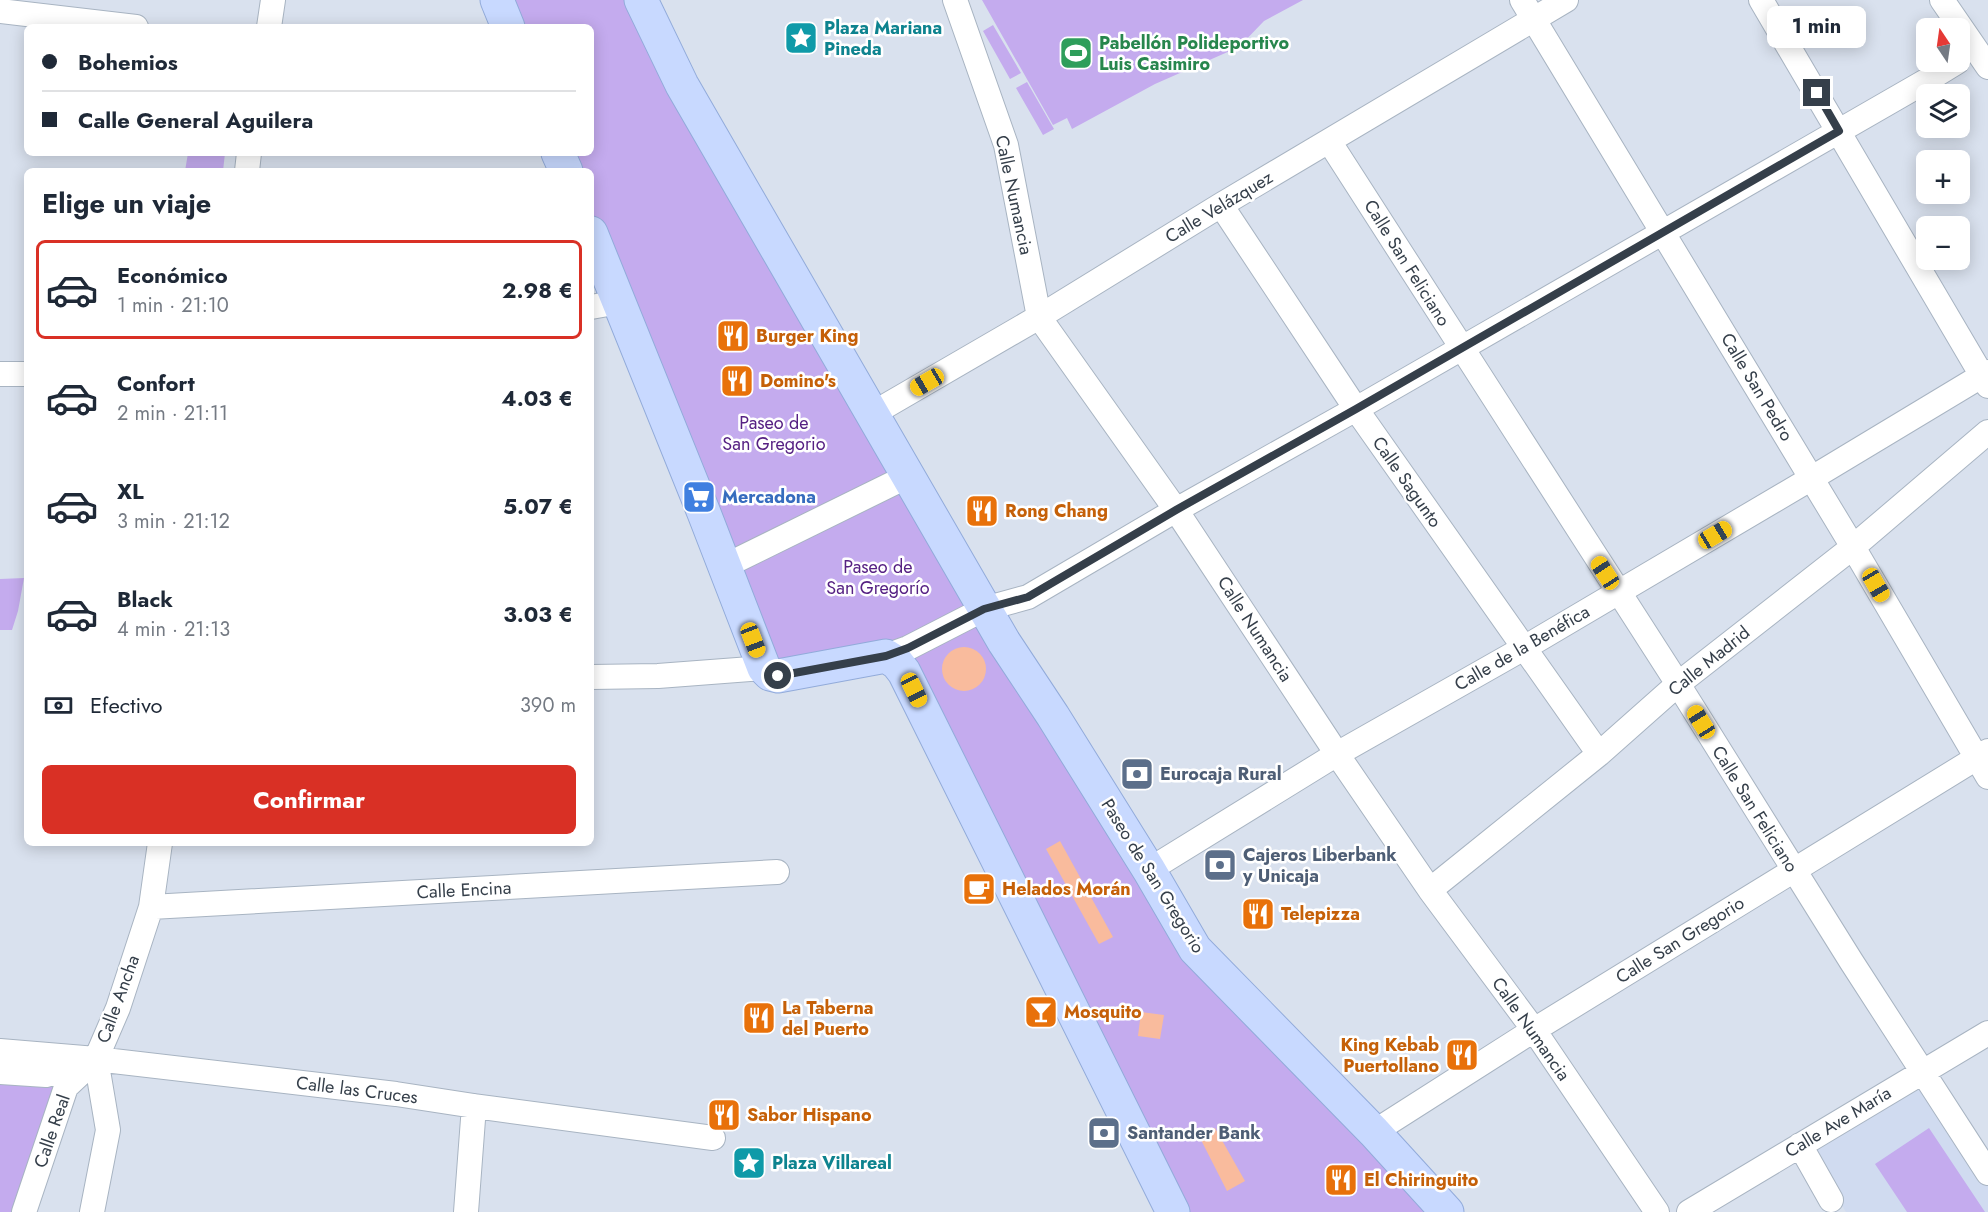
<!DOCTYPE html>
<html lang="es">
<meta charset="utf-8">
<style>
:root{--surface:#fff;--page:#f6f6f7;--text:#1f2937;--muted:#747a83;--line:#e0e1e3;--accent:#d93025}
body{margin:0;font-family:Jost,sans-serif;background:var(--page);color:var(--text);height:100vh;display:flex;flex-direction:column;font-size:22px;white-space:nowrap}
*{box-sizing:border-box;margin:0}
p{font-size:20px;color:var(--muted)}
.icon{flex:none;width:33px;height:33px;fill:none;stroke:currentColor;stroke-width:2;stroke-linecap:round;stroke-linejoin:round}
.map{position:relative;flex:1;overflow:hidden}
.side{position:absolute;left:24px;top:168px;width:570px;height:678px;display:flex;flex-direction:column;background:var(--surface);border-radius:9px;box-shadow:0 3px 15px #0003}
.side>*{flex:none}
.guide{position:absolute;left:24px;top:24px;width:570px;height:132px;border-radius:9px;box-shadow:0 3px 15px #0003;display:grid;align-content:center;height:132px;padding:0 18px;background:var(--surface)}
.needle{width:39px;rotate:347deg}
.fabs{position:absolute;left:1916px;top:18px;display:grid;gap:12px}
.fabs a{display:grid;place-items:center;width:54px;height:54px;border-radius:9px;background:var(--surface);box-shadow:0 3px 15px #0003;font-size:30px}
.end{position:absolute;width:27px;height:27px;margin:-14px;border:8px solid #353f4a;background:#fff;box-shadow:0 0 0 3px #fff}
.from{border-radius:50%}
.bubble{position:absolute;height:42px;border-radius:9px;background:var(--surface);box-shadow:0 3px 15px #0003;font-size:20px;font-weight:700;line-height:42px;text-align:center}
.car{position:absolute;width:18px;height:36px;margin:-18px -9px;border-radius:8px;box-shadow:0 0 4px 2px #0007;background:linear-gradient(#f5c518 24%,#345 0 40%,#f5c518 0 76%,#345 0 86%,#f5c518 0)}
.guide b{display:flex;align-items:center;gap:21px;height:57px;font-size:22px}
.guide b+b{border-top:2px solid var(--line)}
.guide i{width:15px;height:15px;background:var(--text)}
ul{padding:0;list-style:none}
li{display:flex;align-items:center;gap:18px;height:99px;margin:0 12px 9px;padding:0 6px;border:3px solid transparent;border-radius:9px}
li div{flex:1}
li b{display:block;font-size:22px}
li em{font-style:normal;font-weight:700}
li.selected{border-color:var(--accent)}
li>.icon{width:54px;height:54px;stroke-width:1.5}
h2{padding:0 18px;font-size:27px;line-height:72px}
.pay{display:flex;align-items:center;gap:15px;height:66px;padding:0 18px;font-size:22px}
.pay p{margin-inline-start:auto}
.primary-button{display:flex;gap:12px;margin-top:auto;padding:12px 18px}
.primary-button a{flex:1;height:69px;border-radius:9px;background:var(--accent);color:#fff;font-size:24px;font-weight:700;line-height:69px;text-align:center}
.map>svg:first-child{display:block}
.residential{fill:#d9e1ee;fill-rule:evenodd}
.education{fill:#d0dbf0}
.green{fill:#c4abee}
.water{fill:#f9bb9d}
.lines{fill:none;stroke-linecap:round;stroke-linejoin:round}
.street-casing{stroke:#a8b4c2;stroke-width:26}
.secondary-casing{stroke:#92abda;stroke-width:35}
.street{stroke:#fff;stroke-width:24}
.secondary{stroke:#c8d9ff;stroke-width:33}
.route{stroke:#353f4a;stroke-width:8}
.labels{text-anchor:middle;stroke-width:5;stroke-linejoin:round;paint-order:stroke}
.culture-label{font-size:18px;font-weight:bold;fill:#0d838f;stroke:#fff;text-anchor:start}
.leisure-label{font-size:18px;font-weight:bold;fill:#27864d;stroke:#fff;text-anchor:start}
.street-label{font-size:18px;fill:#353f4a;stroke:#fff}
.food-label{font-size:18px;font-weight:bold;fill:#c56008;stroke:#fff;text-anchor:start}
.park-label{font-size:18px;fill:#562183;stroke:#fff}
.shop-label{font-size:18px;font-weight:bold;fill:#366cbe;stroke:#fff;text-anchor:start}
.service-label{font-size:18px;font-weight:bold;fill:#4e5e75;stroke:#fff;text-anchor:start}
</style>
<div class="map">
<svg width="1988" height="1212" viewBox="0 0 1988 1212">
<rect width="100%" height="100%" fill="#e7edf5"/>
<path class="residential" d="M 0,0 L 1988,0 L 1988,1212 L 0,1212 ZM 27,27 L 591,27 L 591,153 L 27,153 ZM 1926,28 L 1959,28 L 1959,62 L 1926,62 ZM 1926,94 L 1959,94 L 1959,128 L 1926,128 ZM 1926,160 L 1959,160 L 1959,194 L 1926,194 ZM 27,171 L 591,171 L 591,843 L 27,843 ZM 1926,226 L 1959,226 L 1959,260 L 1926,260 Z"/>
<path class="education" d="M 1920,1079 L 1988,1183 L 1988,1212 L 1846,1212 L 1806,1146 Z"/>
<path class="green" d="M 497,0 L 641,0 L 1195,949 L 1447,1212 L 1170,1212 L 904,672 L 778,676 L 591,234 L 591,171 L 566,171 L 558,153 L 591,153 L 591,27 L 508,27 Z
M 982,0 L 1303,0 L 1264,21 L 1239,47 L 1155,84 L 1072,129 L 1067,118 L 1053,125 Z
M 993,25 L 1021,73 L 1010,79 L 983,31 Z
M 1027,82 L 1054,129 L 1043,135 L 1016,88 Z
M 188,153 L 225,153 L 223,171 L 185,171 Z
M 24,578 L 18,611 L 12,630 L 0,630 L 0,579 Z
M 0,1084 L 66,1087 L 24,1212 L 0,1212 Z
M 1929,1128 L 1985,1212 L 1907,1212 L 1875,1164 Z"/>
<path class="water" d="M942 669a22 22 0 1 1 44 0a22 22 0 1 1-44 0Z
M 1060,841 L 1113,937 L 1099,944 L 1046,849 Z
M 1141,1012 L 1164,1015 L 1160,1039 L 1138,1036 Z
M 1215,1128 L 1245,1181 L 1227,1191 L 1198,1134 Z"/>
<g class="lines">
<g class="street-casing">
<path id="street" d="M 955,0 L 1006,145 L 1039,317 L 1176,510 L 1337,754 L 1430,890 L 1534,1030 L 1657,1212
M 1522,0 L 1853,547 L 1988,777
M 1761,0 L 1988,386
M 1942,0 L 1988,67
M 0,11 L 136,27
M 269,27 L 273,0
M 1329,141 L 1678,684 L 1851,961 L 1988,1173
M 247,171 L 249,153
M 1221,205 L 1356,409 L 1599,754
M 591,307 L 619,302
M 0,374 L 27,374
M 872,414 L 1039,317 L 1221,205 L 1566,0
M 725,566 L 908,476
M 886,656 L 908,648 L 984,609 L 1028,597 L 1176,510 L 1356,409 L 1926,81 L 1957,62
M 591,677 L 658,676 L 764,668
M 1149,870 L 1337,754 L 1524,648 L 1812,478 L 1988,372
M 1430,890 L 1599,754 L 1678,684 L 1853,547 L 1988,432
M 151,907 L 777,872
M 0,1051 L 96,1059 L 396,1094 L 474,1106 L 713,1138
M 0,1072 L 46,1075 L 88,1062
M 1374,1132 L 1534,1030 L 1988,751
M 1800,1145 L 1831,1200
M 24,1212 L 66,1087 L 96,1059 L 118,1008 L 151,907 L 160,843
M 92,1212 L 108,1130 L 96,1059
M 466,1212 L 474,1106
M 1689,1212 L 1988,1033"/>
</g>
<g class="secondary-casing">
<path id="secondary" d="M 497,0 L 508,27
M 641,0 L 682,85 L 1004,642 L 1053,716 L 1149,870 L 1195,949 L 1374,1132 L 1447,1212
M 558,153 L 566,171
M 591,233 L 704,513 L 764,668 L 770,674 L 778,676 L 886,656 L 897,663 L 904,672 L 1173,1212"/>
</g>
<use href="#street" class="street"/>
<use href="#secondary" class="secondary"/>
</g>
<g class="lines">
<path class="route" d="M 778,676 L 886,656 L 908,648 L 984,609 L 1028,597 L 1176,510 L 1356,409 L 1839,131 L 1817,93"/>
</g>
<defs>
<g id="sight-square" transform="scale(1.725)"><rect x="-9" y="-9" width="18" height="18" rx="4" fill="#0f9aa8" stroke="#fff"/><path d="M0-6L1.8-2.2L6-1.7L2.9 1.2L3.7 5.4L0 3.3L-3.7 5.4L-2.9 1.2L-6-1.7L-1.8-2.2Z" fill="#fff"/></g>
<g id="stadium-square" transform="scale(1.725)"><rect x="-9" y="-9" width="18" height="18" rx="4" fill="#2e9e5b" stroke="#fff"/><path d="M0-5a6.5 5 0 1 0 0 10a6.5 5 0 1 0 0-10ZM-3.5-1.8h7v3.6h-7Z" fill="#fff"/></g>
<g id="restaurant-square" transform="scale(1.725)"><rect x="-9" y="-9" width="18" height="18" rx="4" fill="#e8710a" stroke="#fff"/><path d="M-5-6h1v4h1v-4h1v4h1v-4h1v5L-1.5 .5V6h-2V.5L-5-1ZM5-6V6H3V1.5H1.5Q1.5-4 5-6Z" fill="#fff"/></g>
<g id="supermarket-square" transform="scale(1.725)"><rect x="-9" y="-9" width="18" height="18" rx="4" fill="#3f7fe0" stroke="#fff"/><path d="M-6-5.5h2.5l.6 2H6L4.5 2H-2.5L-4.4-4H-6ZM-1.5 3.2a1.3 1.3 0 1 0 .1 0ZM3 3.2a1.3 1.3 0 1 0 .1 0Z" fill="#fff"/></g>
<g id="bank-square" transform="scale(1.725)"><rect x="-9" y="-9" width="18" height="18" rx="4" fill="#5c6f8a" stroke="#fff"/><path d="M-6-4H6V4H-6ZM0-2.3a2.3 2.3 0 1 0 0 4.6a2.3 2.3 0 1 0 0-4.6Z" fill="#fff"/></g>
<g id="cafe-square" transform="scale(1.725)"><rect x="-9" y="-9" width="18" height="18" rx="4" fill="#e8710a" stroke="#fff"/><path d="M-5.5-4.5H6V0H3Q3 3.5 0 3.5H-2.5Q-5.5 3.5-5.5 0ZM3-3.2v2h1.7v-2ZM-6 4.5H4V6H-6Z" fill="#fff"/></g>
<g id="bar-square" transform="scale(1.725)"><rect x="-9" y="-9" width="18" height="18" rx="4" fill="#e8710a" stroke="#fff"/><path d="M-6-5H6L.8 .8V4.5H3.5V6h-7V4.5H-.8V.8Z" fill="#fff"/></g>
</defs>
<g fill-rule="evenodd">
<use href="#sight-square" x="801" y="38"/>
<use href="#stadium-square" x="1076" y="53"/>
<use href="#restaurant-square" x="733" y="336"/>
<use href="#restaurant-square" x="737" y="381"/>
<use href="#supermarket-square" x="699" y="497"/>
<use href="#restaurant-square" x="982" y="511"/>
<use href="#bank-square" x="1137" y="774"/>
<use href="#bank-square" x="1220" y="865"/>
<use href="#cafe-square" x="979" y="889"/>
<use href="#restaurant-square" x="1258" y="914"/>
<use href="#bar-square" x="1041" y="1012"/>
<use href="#restaurant-square" x="759" y="1018"/>
<use href="#restaurant-square" x="1462" y="1055"/>
<use href="#restaurant-square" x="724" y="1115"/>
<use href="#bank-square" x="1104" y="1133"/>
<use href="#sight-square" x="749" y="1163"/>
<use href="#restaurant-square" x="1341" y="1180"/>
</g>
<g class="labels">
<g class="culture-label">
<text x="824" y="34">Plaza Mariana<tspan x="824" dy="21">Pineda</tspan></text>
<text x="772" y="1169">Plaza Villareal</text>
</g>
<g class="leisure-label">
<text x="1099" y="49">Pabellón Polideportivo<tspan x="1099" dy="21">Luis Casimiro</tspan></text>
</g>
<g class="street-label">
<text transform="translate(1014 195) rotate(78)" y="6">Calle Numancia</text>
<text transform="translate(1219 207) rotate(-31)" y="6">Calle Velázquez</text>
<text transform="translate(1407 263) rotate(58)" y="6">Calle San Feliciano</text>
<text transform="translate(1757 387) rotate(59)" y="6">Calle San Pedro</text>
<text transform="translate(1407 482) rotate(55)" y="6">Calle Sagunto</text>
<text transform="translate(1255 629) rotate(57)" y="6">Calle Numancia</text>
<text transform="translate(1522 648) rotate(-30)" y="6">Calle de la Benéfica</text>
<text transform="translate(1709 661) rotate(-39)" y="6">Calle Madrid</text>
<text transform="translate(1755 809) rotate(58)" y="6">Calle San Feliciano</text>
<text transform="translate(1153 876) rotate(58)" y="6">Paseo de San Gregorio</text>
<text transform="translate(464 890) rotate(-3)" y="6">Calle Encina</text>
<text transform="translate(1680 940) rotate(-32)" y="6">Calle San Gregorio</text>
<text transform="translate(118 999) rotate(-70)" y="6">Calle Ancha</text>
<text transform="translate(1531 1029) rotate(55)" y="6">Calle Numancia</text>
<text transform="translate(357 1090) rotate(7)" y="6">Calle las Cruces</text>
<text transform="translate(1838 1122) rotate(-31)" y="6">Calle Ave María</text>
<text transform="translate(52 1131) rotate(-71)" y="6">Calle Real</text>
</g>
<g class="food-label">
<text x="756" y="342">Burger King</text>
<text x="760" y="387">Domino's</text>
<text x="1005" y="517">Rong Chang</text>
<text x="1002" y="895">Helados Morán</text>
<text x="1281" y="920">Telepizza</text>
<text x="782" y="1014">La Taberna<tspan x="782" dy="21">del Puerto</tspan></text>
<text x="1064" y="1018">Mosquito</text>
<text x="1439" y="1051" text-anchor="end">King Kebab<tspan x="1439" dy="21">Puertollano</tspan></text>
<text x="747" y="1121">Sabor Hispano</text>
<text x="1364" y="1186">El Chiringuito</text>
</g>
<g class="park-label">
<text x="774" y="429">Paseo de<tspan x="774" dy="21">San Gregorio</tspan></text>
<text x="878" y="573">Paseo de<tspan x="878" dy="21">San Gregorío</tspan></text>
</g>
<g class="shop-label">
<text x="722" y="503">Mercadona</text>
</g>
<g class="service-label">
<text x="1160" y="780">Eurocaja Rural</text>
<text x="1243" y="861">Cajeros Liberbank<tspan x="1243" dy="21">y Unicaja</tspan></text>
<text x="1127" y="1139">Santander Bank</text>
</g>
</g>
</svg>
<div class="fabs">
<a><svg class="needle" viewBox="-14 -14 28 28"><path d="M0-13l5 13h-10z" fill="#e53935"/><path d="M0 13l5-13h-10z" fill="#747a83"/></svg></a>
<a><svg class="icon" aria-label="layers" viewBox="0 0 24 24"><path d="M12 4l9 5-9 5-9-5zM3 14l9 5 9-5"/></svg></a>
<a>+</a>
<a>−</a>
</div>
<i class="end from" style="left:778px;top:676px"></i>
<i class="end" style="left:1817px;top:93px"></i>
<div class="bubble" style="left:1767px;top:6px;width:99px">1 min</div>
<i class="car" style="left:927px;top:382px;rotate:240deg"></i>
<i class="car" style="left:1715px;top:535px;rotate:59deg"></i>
<i class="car" style="left:1605px;top:573px;rotate:327deg"></i>
<i class="car" style="left:1876px;top:585px;rotate:150deg"></i>
<i class="car" style="left:753px;top:640px;rotate:159deg"></i>
<i class="car" style="left:914px;top:690px;rotate:154deg"></i>
<i class="car" style="left:1701px;top:722px;rotate:328deg"></i>
<div class="guide">
<b><i class="from"></i>Bohemios</b>
<b><i></i>Calle General Aguilera</b>
</div>
<section class="side">
<h2>Elige un viaje</h2>
<ul>
<li class="selected"><svg class="icon" aria-label="car" viewBox="0 0 24 24"><path d="M5 17H2v-5l4-1 3-4h7l3 4 3 1v5h-3M9 17h6M6 11h13"/><circle cx="7" cy="17" r="2"/><circle cx="17" cy="17" r="2"/></svg><div><b>Económico</b><p>1 min · 21:10</p></div><em>2.98 €</em></li>
<li><svg class="icon" aria-label="car" viewBox="0 0 24 24"><path d="M5 17H2v-5l4-1 3-4h7l3 4 3 1v5h-3M9 17h6M6 11h13"/><circle cx="7" cy="17" r="2"/><circle cx="17" cy="17" r="2"/></svg><div><b>Confort</b><p>2 min · 21:11</p></div><em>4.03 €</em></li>
<li><svg class="icon" aria-label="car" viewBox="0 0 24 24"><path d="M5 17H2v-5l4-1 3-4h7l3 4 3 1v5h-3M9 17h6M6 11h13"/><circle cx="7" cy="17" r="2"/><circle cx="17" cy="17" r="2"/></svg><div><b>XL</b><p>3 min · 21:12</p></div><em>5.07 €</em></li>
<li><svg class="icon" aria-label="car" viewBox="0 0 24 24"><path d="M5 17H2v-5l4-1 3-4h7l3 4 3 1v5h-3M9 17h6M6 11h13"/><circle cx="7" cy="17" r="2"/><circle cx="17" cy="17" r="2"/></svg><div><b>Black</b><p>4 min · 21:13</p></div><em>3.03 €</em></li>
</ul>
<div class="pay"><svg class="icon" aria-label="cash" viewBox="0 0 24 24"><path d="M3 7h18v10H3z"/><circle cx="12" cy="12" r="2"/></svg>Efectivo<p>390 m</p></div>
<div class="primary-button"><a>Confirmar</a></div>
</section>
</div>
